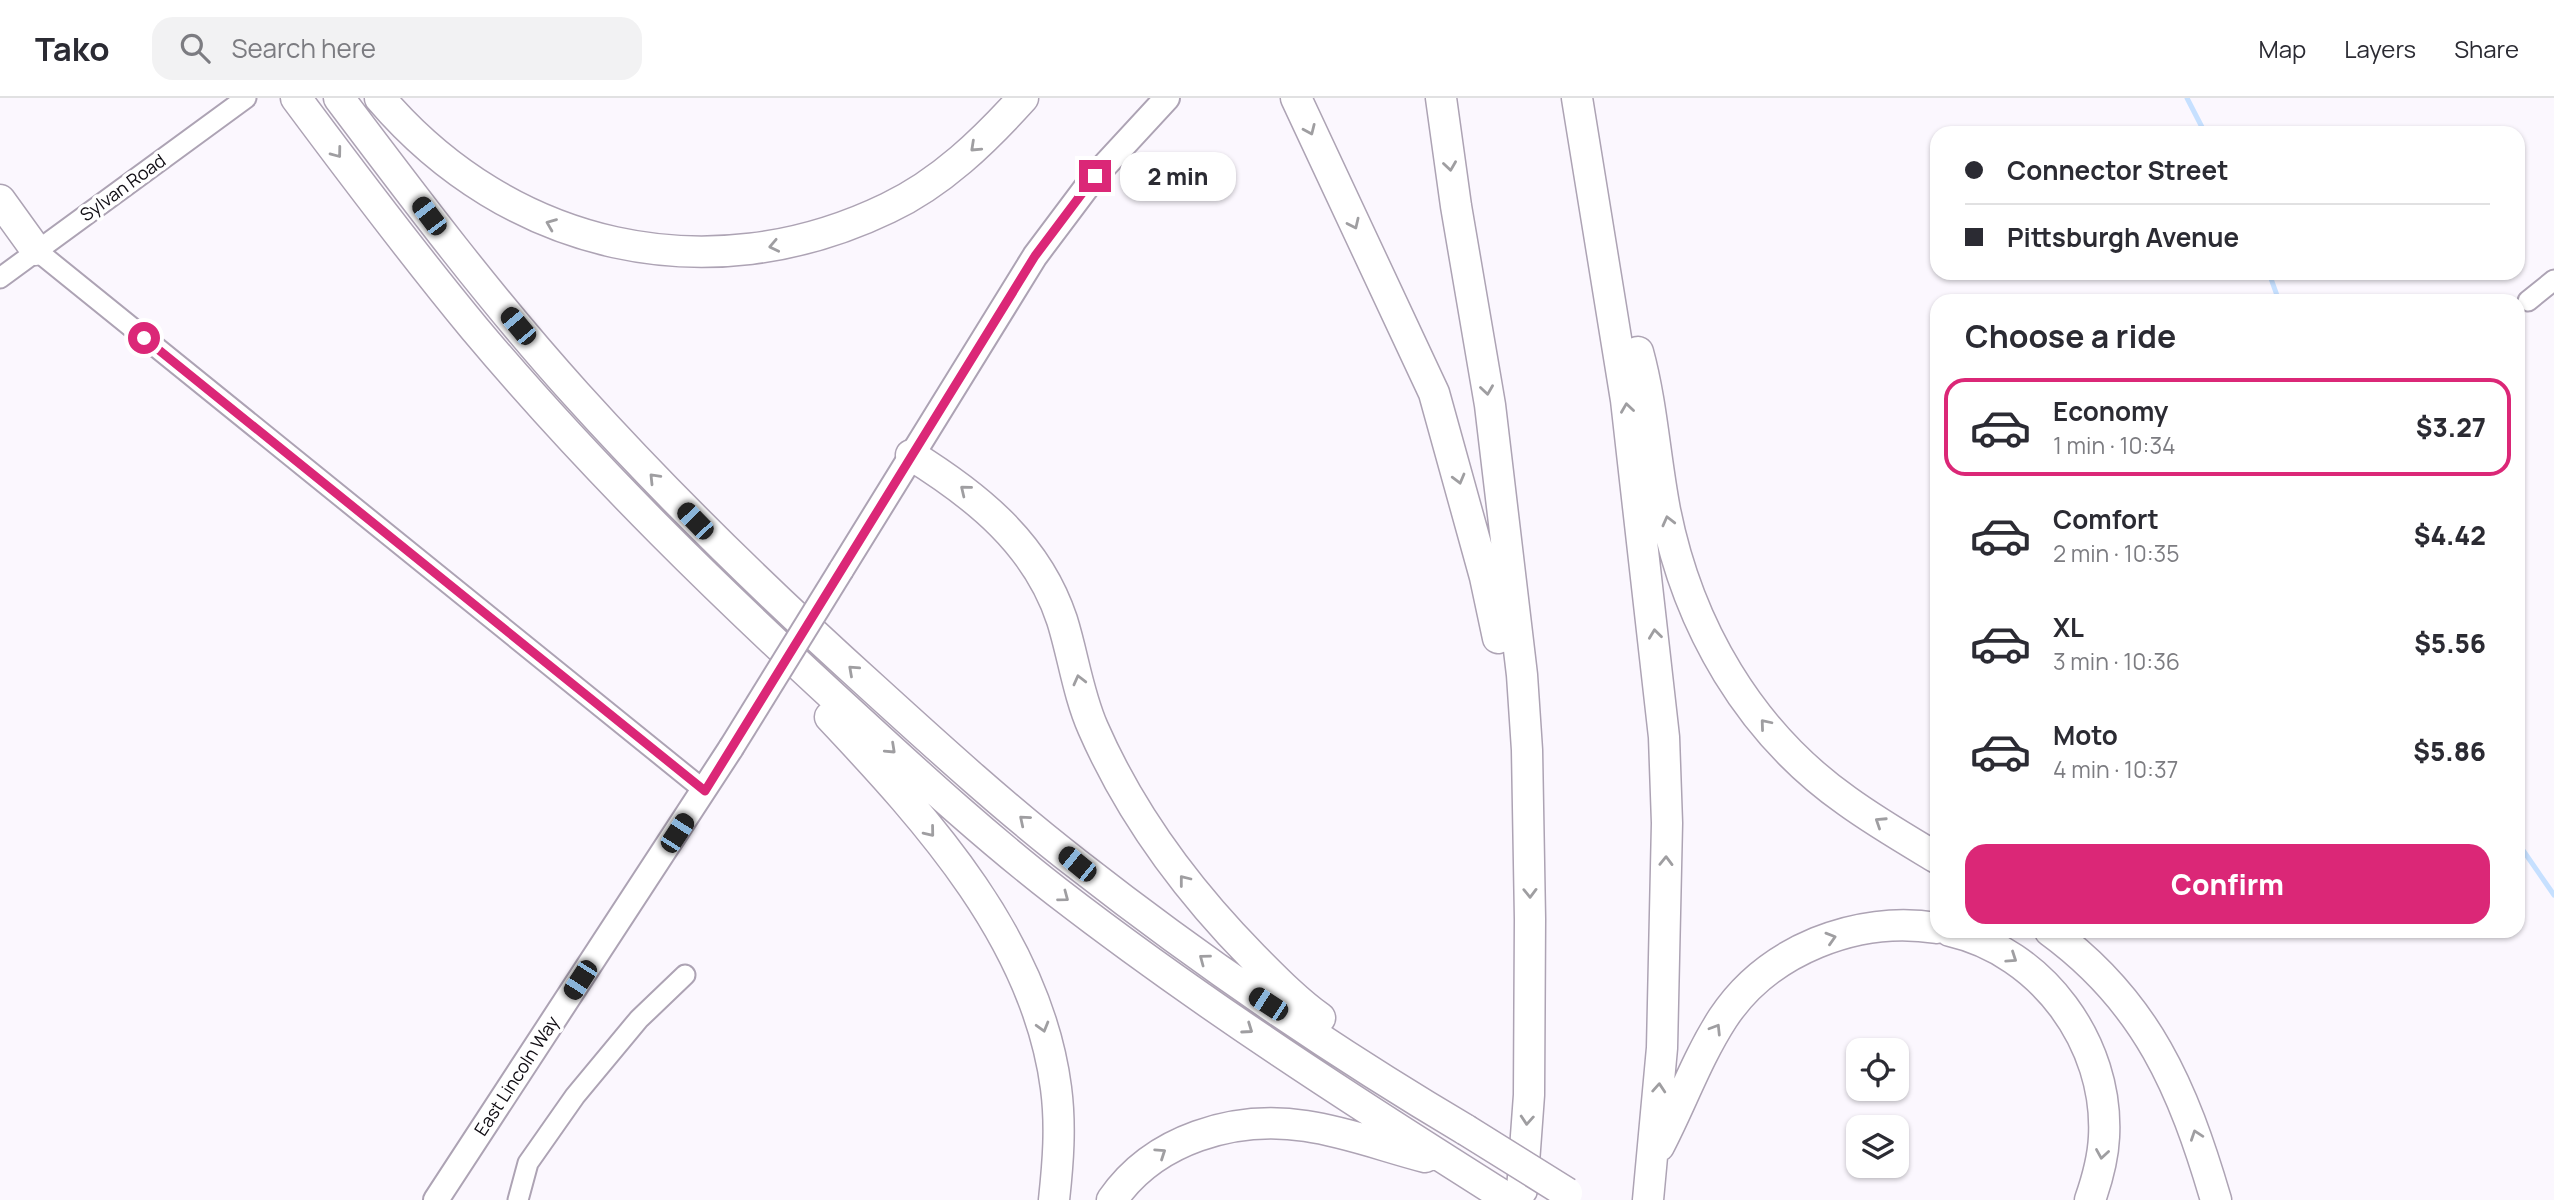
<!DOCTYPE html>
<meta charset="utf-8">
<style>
:root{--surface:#fff;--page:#f2f2f3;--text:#2b2b33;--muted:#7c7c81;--line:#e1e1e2;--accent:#db2777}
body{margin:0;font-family:Manrope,sans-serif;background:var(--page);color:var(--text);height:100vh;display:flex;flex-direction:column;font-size:26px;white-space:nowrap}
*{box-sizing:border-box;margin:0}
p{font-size:23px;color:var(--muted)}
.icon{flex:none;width:38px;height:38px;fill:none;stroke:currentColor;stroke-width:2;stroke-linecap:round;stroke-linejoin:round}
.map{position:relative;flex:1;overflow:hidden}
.sheet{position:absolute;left:1930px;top:196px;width:595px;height:644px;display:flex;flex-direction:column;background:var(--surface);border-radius:21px;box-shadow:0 2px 5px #0004}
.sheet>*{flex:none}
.guide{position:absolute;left:1930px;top:28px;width:595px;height:154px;border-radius:21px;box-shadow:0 2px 5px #0004;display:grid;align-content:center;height:154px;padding:0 35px;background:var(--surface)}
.tools{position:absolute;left:1846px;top:940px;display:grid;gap:14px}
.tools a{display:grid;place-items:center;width:63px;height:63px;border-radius:14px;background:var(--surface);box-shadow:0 2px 5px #0004;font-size:35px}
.end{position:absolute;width:32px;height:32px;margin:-16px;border:9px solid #db2777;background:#fff;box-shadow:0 0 0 4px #fff}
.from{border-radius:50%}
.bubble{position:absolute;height:49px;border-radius:21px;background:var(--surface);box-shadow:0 2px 5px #0004;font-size:23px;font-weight:800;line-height:49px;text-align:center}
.car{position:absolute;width:21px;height:42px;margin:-21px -10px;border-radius:9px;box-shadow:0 0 5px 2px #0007;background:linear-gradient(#222 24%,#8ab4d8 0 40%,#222 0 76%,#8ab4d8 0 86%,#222 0)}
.guide b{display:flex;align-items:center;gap:24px;height:66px;font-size:26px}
.guide b+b{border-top:2px solid var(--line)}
.guide i{width:18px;height:18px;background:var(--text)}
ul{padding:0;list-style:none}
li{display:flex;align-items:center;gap:21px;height:98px;margin:0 14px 10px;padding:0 21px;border:4px solid transparent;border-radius:21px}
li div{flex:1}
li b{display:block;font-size:26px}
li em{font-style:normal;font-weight:800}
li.selected{border-color:var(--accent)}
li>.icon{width:63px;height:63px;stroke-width:1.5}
h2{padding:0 35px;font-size:32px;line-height:84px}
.cta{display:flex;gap:14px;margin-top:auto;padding:14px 35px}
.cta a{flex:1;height:80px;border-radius:21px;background:var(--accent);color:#fff;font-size:28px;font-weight:800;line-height:80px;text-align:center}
header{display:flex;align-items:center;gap:42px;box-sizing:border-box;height:98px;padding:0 35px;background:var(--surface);border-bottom:2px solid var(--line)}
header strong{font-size:33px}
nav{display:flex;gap:38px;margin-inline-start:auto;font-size:24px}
.search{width:490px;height:63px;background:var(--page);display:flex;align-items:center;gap:18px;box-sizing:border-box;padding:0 24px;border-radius:21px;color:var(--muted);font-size:26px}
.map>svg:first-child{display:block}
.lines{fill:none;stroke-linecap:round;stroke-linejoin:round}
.stream{stroke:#c6e0ff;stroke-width:5}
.minor-casing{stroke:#ada3b4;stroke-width:23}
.major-casing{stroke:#ada3b4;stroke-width:28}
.highway-casing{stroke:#ada3b4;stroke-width:33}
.minor{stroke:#fff;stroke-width:19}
.major{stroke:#fff;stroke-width:24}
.highway{stroke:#fff;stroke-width:30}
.major-bridge-casing{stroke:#ada3b4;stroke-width:28;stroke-linecap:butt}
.highway-bridge-casing{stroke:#ada3b4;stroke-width:33;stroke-linecap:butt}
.major-bridge{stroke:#fff;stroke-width:24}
.highway-bridge{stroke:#fff;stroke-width:30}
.oneway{stroke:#9f9ea1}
.route{stroke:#db2777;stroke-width:9}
.labels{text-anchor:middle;stroke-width:7;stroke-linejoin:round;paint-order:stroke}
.street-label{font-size:18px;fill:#100d13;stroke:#fff}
</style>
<header>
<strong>Tako</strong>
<div class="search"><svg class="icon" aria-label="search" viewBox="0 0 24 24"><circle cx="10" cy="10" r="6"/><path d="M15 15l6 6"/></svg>Search here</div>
<nav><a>Map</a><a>Layers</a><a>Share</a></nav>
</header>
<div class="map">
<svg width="2554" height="1102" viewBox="0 0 2554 1102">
<rect width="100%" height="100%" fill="#fbf7fe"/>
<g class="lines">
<path class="stream" d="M 2187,0 L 2205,35
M 2269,175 L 2279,203
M 2518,745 L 2554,797"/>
<g class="minor-casing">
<path id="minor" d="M 36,152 L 705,693
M 0,180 L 246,0
M 2528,203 L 2554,182
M 518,1102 L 528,1065 L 575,998 L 639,921 L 685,877"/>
</g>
<g class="major-casing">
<path id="major" d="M 841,472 L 1035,158 L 1095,78 L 1167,0
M 436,1102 L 731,650"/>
</g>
<g class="highway-casing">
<path id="highway" d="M 296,0 C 354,78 412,155 474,230 C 593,372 726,501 863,626 C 926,684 990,742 1057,794 C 1202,906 1356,1005 1510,1102
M 339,0 C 415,101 491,202 576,296 C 669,399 769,496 872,589 C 939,650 1006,711 1077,766 C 1201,863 1331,952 1466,1032
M 380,0 C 509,151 708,197 888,110 C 941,85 984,43 1023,0
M 1296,0 L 1434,295 L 1485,479 L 1498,540
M 1441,0 L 1456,108 L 1490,307 L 1522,577 L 1527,652 L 1530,821 L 1529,997 L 1522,1092
M 1577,0 L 1626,302 L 1664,639 L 1667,725 L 1662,950 L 1648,1102
M 0,102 L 36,152
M 1638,254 C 1652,305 1655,360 1665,412 C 1688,528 1749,634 1847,703 C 1876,724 1907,742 1937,760
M 911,357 C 977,398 1037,446 1062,522 C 1073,557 1078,596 1093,630 C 1131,717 1187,792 1253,859 C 1274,880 1295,902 1320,920
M 830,619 C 929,724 1037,843 1056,990 C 1061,1028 1058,1065 1054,1102
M 1950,833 C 2042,854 2109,945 2104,1039 C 2103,1061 2097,1082 2090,1102
M 2050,833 C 2147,904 2183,990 2216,1102
M 1659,1048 C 1681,1006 1697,960 1723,920 C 1768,852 1857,817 1937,830
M 1112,1102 C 1154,1041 1234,1017 1306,1028 C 1347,1034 1386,1049 1425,1059"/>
</g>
<use href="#minor" class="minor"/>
<use href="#major" class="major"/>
<use href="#highway" class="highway"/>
<g class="major-bridge-casing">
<path id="major-bridge" d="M 731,650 L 841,472"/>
</g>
<g class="highway-bridge-casing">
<path id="highway-bridge" d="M 1466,1032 L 1567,1095"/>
</g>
<use href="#major-bridge" class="major-bridge"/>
<use href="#highway-bridge" class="highway-bridge"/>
</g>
<defs><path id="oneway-chevron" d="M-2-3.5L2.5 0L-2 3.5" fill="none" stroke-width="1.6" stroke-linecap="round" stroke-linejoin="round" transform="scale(1.75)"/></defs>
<g class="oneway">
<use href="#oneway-chevron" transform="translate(1310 32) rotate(66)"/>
<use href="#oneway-chevron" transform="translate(975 49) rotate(137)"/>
<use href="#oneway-chevron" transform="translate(337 55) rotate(53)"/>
<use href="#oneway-chevron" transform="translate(1450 68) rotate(82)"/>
<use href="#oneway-chevron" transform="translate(551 126) rotate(-158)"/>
<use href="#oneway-chevron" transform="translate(1354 126) rotate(65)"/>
<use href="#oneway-chevron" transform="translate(774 148) rotate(168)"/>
<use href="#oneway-chevron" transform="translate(1487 292) rotate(82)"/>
<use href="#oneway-chevron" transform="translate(1627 310) rotate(-98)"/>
<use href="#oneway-chevron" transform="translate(654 380) rotate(-134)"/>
<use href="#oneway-chevron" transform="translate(1459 381) rotate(75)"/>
<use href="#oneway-chevron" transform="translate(965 392) rotate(-141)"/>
<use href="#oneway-chevron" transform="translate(1668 423) rotate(-104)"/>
<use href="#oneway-chevron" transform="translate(1655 536) rotate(-97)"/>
<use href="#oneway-chevron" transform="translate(853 572) rotate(-138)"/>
<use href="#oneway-chevron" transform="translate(1079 582) rotate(-104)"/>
<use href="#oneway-chevron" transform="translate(1765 626) rotate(-130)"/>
<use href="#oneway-chevron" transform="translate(891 651) rotate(43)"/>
<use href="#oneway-chevron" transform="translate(1024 722) rotate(-140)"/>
<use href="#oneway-chevron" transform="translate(1880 724) rotate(-147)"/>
<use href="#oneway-chevron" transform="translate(930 734) rotate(51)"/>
<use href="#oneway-chevron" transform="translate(1666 763) rotate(-89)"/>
<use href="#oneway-chevron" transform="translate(1184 782) rotate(-128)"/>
<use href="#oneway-chevron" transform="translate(1530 795) rotate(89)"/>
<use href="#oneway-chevron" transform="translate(1064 799) rotate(37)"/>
<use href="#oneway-chevron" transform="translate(1831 840) rotate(-17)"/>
<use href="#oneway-chevron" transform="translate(2012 860) rotate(34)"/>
<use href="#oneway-chevron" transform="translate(1204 861) rotate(-143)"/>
<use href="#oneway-chevron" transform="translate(1043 929) rotate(74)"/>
<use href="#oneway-chevron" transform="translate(1248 931) rotate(35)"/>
<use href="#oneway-chevron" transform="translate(1716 931) rotate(-58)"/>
<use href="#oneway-chevron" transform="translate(1659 990) rotate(-86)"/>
<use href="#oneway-chevron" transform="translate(1527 1022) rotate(94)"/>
<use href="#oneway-chevron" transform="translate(2196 1037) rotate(-109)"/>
<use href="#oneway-chevron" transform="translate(1161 1055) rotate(-34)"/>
<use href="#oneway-chevron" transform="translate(2102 1056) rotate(99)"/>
</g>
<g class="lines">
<path class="route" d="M 144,240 L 705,693 L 1035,158 L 1095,78"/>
</g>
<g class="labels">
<g class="street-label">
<text transform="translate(123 90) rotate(-36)" y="6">Sylvan Road</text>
<text transform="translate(517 978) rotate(-57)" y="6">East Lincoln Way</text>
</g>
</g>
</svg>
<div class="tools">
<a><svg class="icon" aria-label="locate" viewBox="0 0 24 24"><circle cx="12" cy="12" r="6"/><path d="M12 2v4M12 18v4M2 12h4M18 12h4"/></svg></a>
<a><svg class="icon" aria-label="layers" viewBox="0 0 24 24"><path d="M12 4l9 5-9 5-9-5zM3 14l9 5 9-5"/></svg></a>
</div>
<i class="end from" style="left:144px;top:240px"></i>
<i class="end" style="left:1095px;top:78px"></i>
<div class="bubble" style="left:1120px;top:54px;width:116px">2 min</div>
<i class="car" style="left:429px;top:118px;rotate:323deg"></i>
<i class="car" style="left:518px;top:228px;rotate:320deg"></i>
<i class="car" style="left:695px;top:423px;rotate:316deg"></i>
<i class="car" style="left:677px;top:735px;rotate:33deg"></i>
<i class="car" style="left:1077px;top:766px;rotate:309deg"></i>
<i class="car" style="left:580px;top:882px;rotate:213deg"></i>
<i class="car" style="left:1268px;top:906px;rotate:303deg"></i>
<div class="guide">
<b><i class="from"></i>Connector Street</b>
<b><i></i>Pittsburgh Avenue</b>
</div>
<section class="sheet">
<h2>Choose a ride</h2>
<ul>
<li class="selected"><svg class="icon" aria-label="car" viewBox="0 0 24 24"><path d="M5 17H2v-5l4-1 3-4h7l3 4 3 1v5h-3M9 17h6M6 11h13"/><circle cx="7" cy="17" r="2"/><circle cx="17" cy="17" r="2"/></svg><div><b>Economy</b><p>1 min · 10:34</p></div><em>$3.27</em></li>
<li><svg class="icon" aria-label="car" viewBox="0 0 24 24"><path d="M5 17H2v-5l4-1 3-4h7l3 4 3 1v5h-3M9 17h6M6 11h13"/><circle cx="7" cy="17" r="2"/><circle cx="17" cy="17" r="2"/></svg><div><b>Comfort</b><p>2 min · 10:35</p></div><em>$4.42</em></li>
<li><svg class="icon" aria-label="car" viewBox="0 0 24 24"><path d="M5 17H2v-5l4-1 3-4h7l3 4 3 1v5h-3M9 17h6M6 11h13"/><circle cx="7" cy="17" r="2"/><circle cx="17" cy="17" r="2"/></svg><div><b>XL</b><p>3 min · 10:36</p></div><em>$5.56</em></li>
<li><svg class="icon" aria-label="car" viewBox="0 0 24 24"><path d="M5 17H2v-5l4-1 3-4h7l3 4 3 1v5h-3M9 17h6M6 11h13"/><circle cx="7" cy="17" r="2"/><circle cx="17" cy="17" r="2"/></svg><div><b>Moto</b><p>4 min · 10:37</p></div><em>$5.86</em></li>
</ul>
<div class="cta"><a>Confirm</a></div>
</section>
</div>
